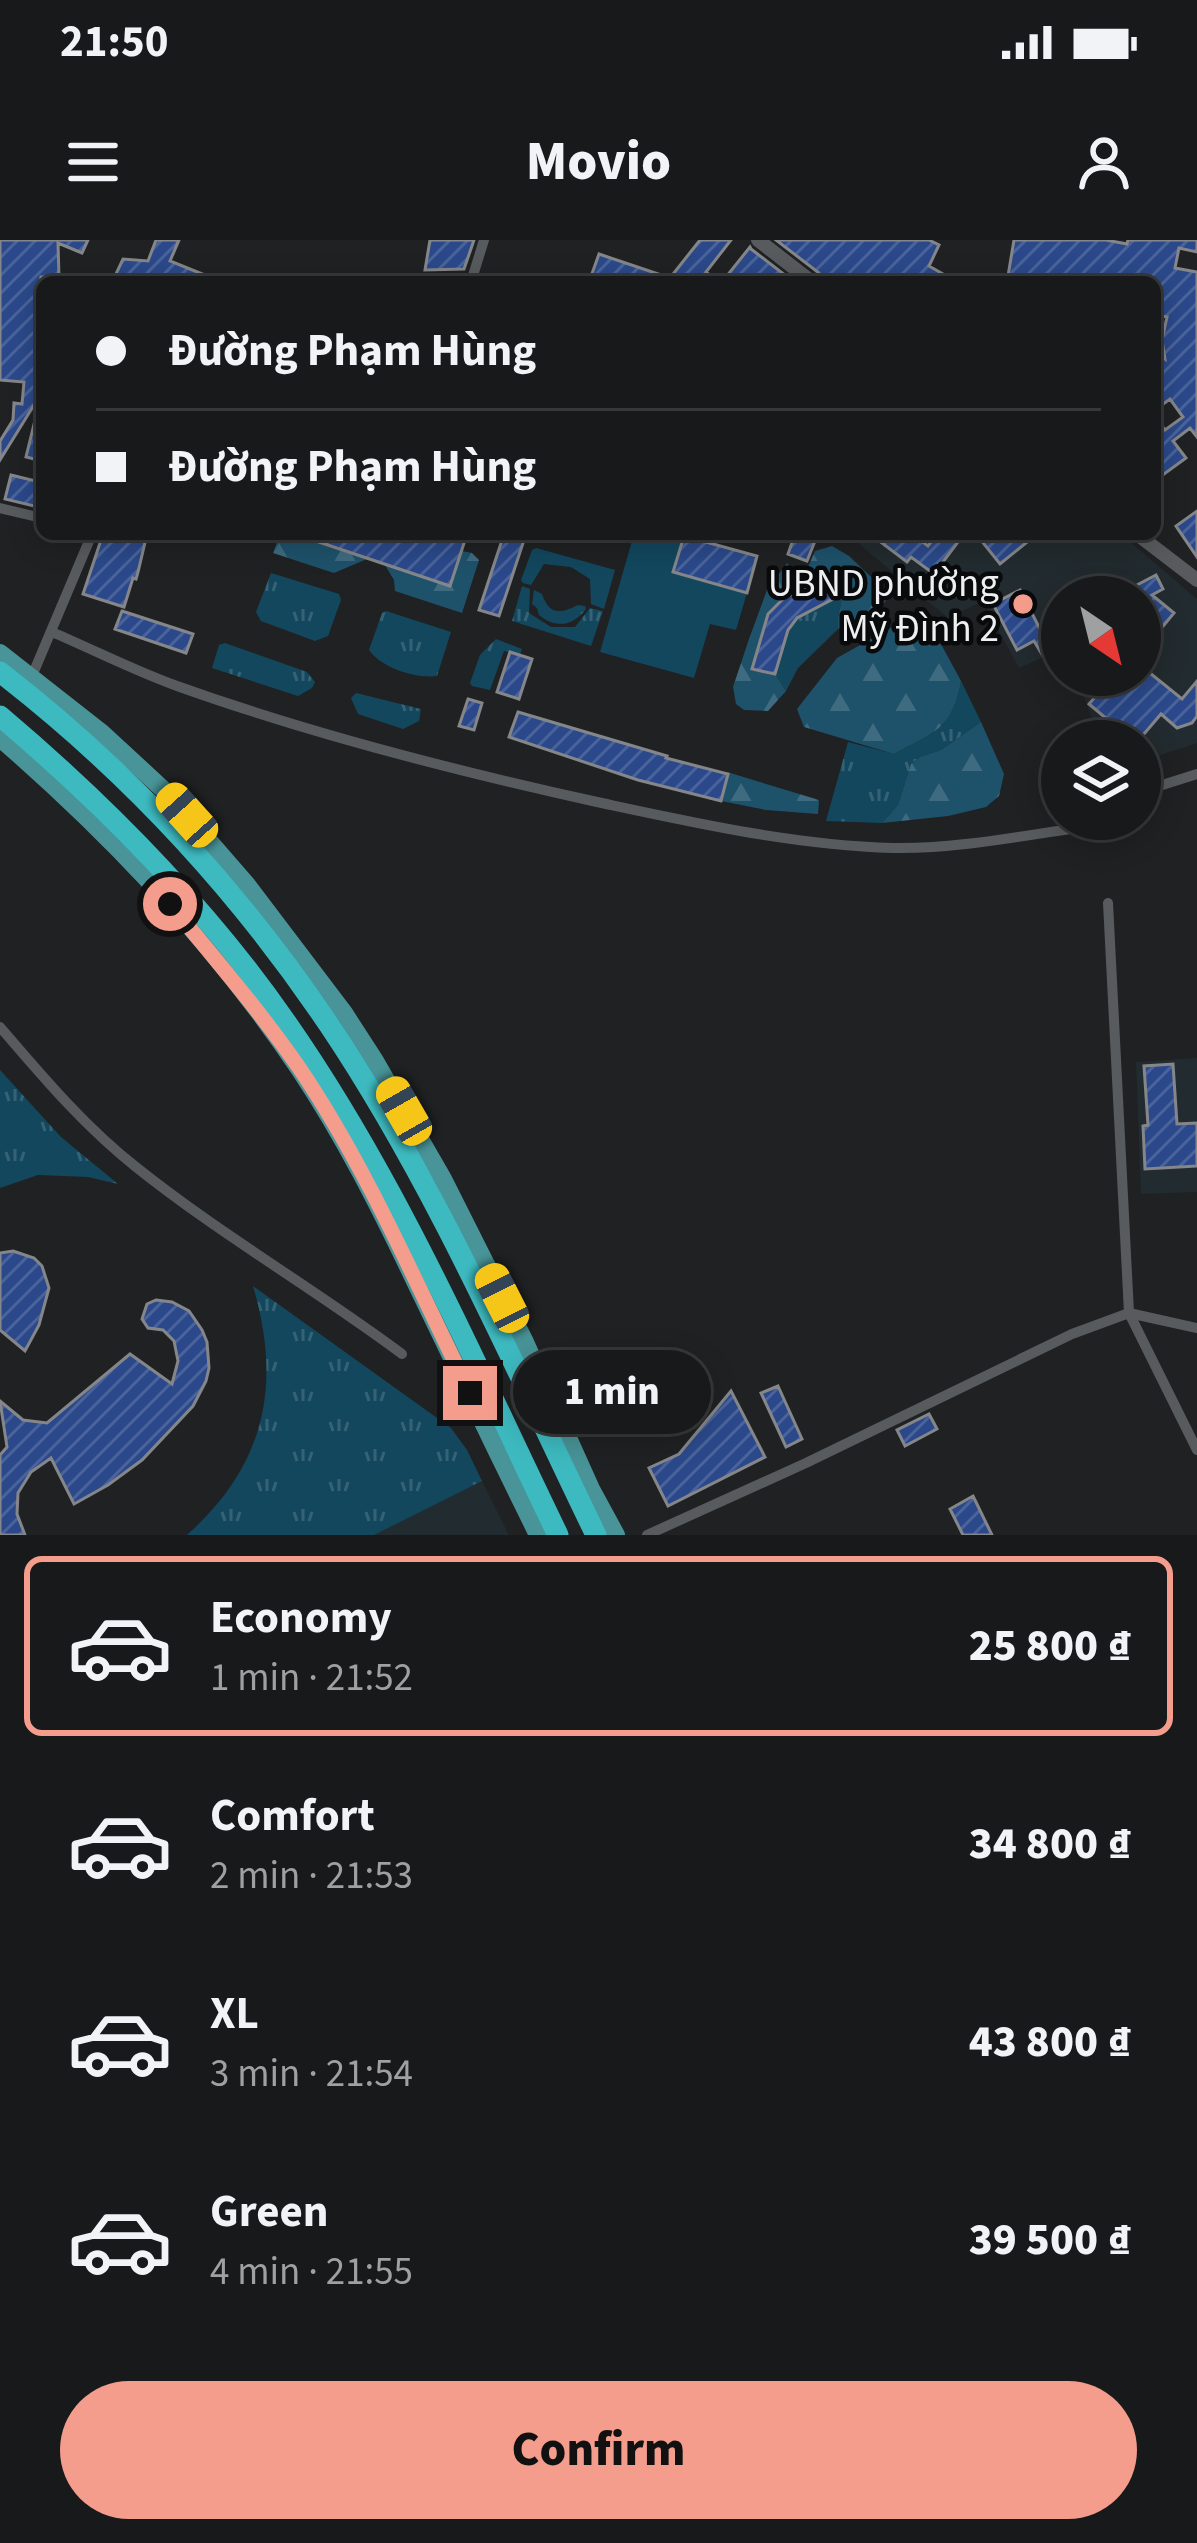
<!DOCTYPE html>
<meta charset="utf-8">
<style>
:root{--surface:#17191a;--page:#202223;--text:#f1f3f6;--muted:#9ea0a2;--line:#363839;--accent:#f49d8c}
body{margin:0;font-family:"Source Sans 3",sans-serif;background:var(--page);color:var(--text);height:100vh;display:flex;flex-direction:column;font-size:45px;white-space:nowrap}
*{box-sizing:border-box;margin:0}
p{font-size:39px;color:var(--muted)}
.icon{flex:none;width:66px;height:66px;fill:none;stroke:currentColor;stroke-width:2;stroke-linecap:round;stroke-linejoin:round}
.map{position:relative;height:1295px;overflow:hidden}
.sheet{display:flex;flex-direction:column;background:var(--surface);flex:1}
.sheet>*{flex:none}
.banner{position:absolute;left:36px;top:36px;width:1125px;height:264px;border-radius:18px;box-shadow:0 6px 30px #0003,0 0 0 3px var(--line);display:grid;align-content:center;height:264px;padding:0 60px;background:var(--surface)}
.needle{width:78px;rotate:145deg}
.controls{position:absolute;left:1041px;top:336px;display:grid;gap:24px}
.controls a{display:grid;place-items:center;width:120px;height:120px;border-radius:50%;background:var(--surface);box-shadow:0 6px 30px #0003,0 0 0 3px var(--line);font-size:60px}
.end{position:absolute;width:54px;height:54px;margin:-27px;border:15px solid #f49d8c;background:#111;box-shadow:0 0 0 6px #111}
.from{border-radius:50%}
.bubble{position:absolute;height:84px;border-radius:42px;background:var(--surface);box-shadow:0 6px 30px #0003,0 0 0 3px var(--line);font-size:39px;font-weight:800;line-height:84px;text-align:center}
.car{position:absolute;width:36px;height:72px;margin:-36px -18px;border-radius:15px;box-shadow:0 0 9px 3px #0007;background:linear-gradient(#f5c518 24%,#345 0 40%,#f5c518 0 76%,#345 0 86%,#f5c518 0)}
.banner b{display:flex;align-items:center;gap:42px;height:114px;font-size:45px}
.banner b+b{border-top:3px solid var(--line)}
.banner i{width:30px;height:30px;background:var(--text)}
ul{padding:21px 0 0;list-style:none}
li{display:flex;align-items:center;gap:36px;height:180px;margin:0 24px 18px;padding:0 36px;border:6px solid transparent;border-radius:18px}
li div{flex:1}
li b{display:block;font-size:45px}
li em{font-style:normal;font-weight:800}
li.on{border-color:var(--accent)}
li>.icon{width:108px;height:108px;stroke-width:1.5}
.cta{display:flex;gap:24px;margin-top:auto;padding:24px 60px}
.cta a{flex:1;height:138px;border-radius:72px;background:var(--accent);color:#111;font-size:48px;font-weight:800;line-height:138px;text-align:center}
.status{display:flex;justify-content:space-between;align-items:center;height:84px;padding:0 60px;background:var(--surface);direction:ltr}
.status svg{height:33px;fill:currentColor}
header{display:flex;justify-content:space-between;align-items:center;height:156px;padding:0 60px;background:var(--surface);font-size:54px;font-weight:800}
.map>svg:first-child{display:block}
.built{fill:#222b2f}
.grass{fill:url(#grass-tufts)}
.forest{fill:url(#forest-firs)}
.garden{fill:#12475e}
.building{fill:url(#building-hatch);stroke:#858689;stroke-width:3}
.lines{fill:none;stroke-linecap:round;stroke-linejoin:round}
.minor{stroke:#585b5d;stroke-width:10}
.tertiary{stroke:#585b5d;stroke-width:14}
.primary{stroke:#489498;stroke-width:18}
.motorway{stroke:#3dbac0;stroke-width:21}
.route{stroke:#f49d8c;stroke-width:15}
.poi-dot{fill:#f49d8c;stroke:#090a0b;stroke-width:4.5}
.labels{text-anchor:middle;stroke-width:9;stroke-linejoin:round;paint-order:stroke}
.poi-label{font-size:39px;fill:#edeff0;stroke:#090a0b;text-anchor:end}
</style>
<div class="status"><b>21:50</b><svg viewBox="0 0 49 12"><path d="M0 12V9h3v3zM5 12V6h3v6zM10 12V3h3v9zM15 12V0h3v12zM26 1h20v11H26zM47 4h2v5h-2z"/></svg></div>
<header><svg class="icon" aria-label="menu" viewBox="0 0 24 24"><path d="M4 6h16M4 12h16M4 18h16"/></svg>Movio<svg class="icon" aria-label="person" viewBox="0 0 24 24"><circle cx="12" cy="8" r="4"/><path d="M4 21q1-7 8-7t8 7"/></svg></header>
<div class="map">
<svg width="1197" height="1295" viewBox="0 0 1197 1295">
<defs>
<pattern id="grass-tufts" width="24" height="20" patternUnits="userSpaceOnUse" patternTransform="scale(3)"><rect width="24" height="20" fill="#12475e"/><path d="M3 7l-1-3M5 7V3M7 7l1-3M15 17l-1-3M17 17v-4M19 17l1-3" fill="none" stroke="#356275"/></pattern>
<pattern id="forest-firs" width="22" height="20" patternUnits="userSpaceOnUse" patternTransform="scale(3)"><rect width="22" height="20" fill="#1e526b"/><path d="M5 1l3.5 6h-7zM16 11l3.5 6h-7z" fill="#3f6b80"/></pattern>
<pattern id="building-hatch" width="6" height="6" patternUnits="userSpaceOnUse" patternTransform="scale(3)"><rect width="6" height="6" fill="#2b498a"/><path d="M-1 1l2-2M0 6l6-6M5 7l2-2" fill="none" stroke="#4a649b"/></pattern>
</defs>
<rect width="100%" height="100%" fill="#1f2123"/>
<path class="built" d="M 847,294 L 1121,294 L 1197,359 L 1197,503 L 1140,522 L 1140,501 L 1100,501 L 1076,435 L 1140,435 L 1140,357 L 1062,357 L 1062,409 L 1019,428 L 983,361 L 948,378 Z
M 1197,818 L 1197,952 L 1141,954 L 1136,822 Z
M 482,1241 L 509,1295 L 374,1295 Z"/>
<path class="grass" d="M 536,308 L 615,330 L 604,369 L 591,364 L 590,339 L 571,327 L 544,324 L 531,345 L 523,343 L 521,340 L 532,310 Z
M 271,333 L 339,354 L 341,360 L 328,396 L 315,401 L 261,381 L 256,372 Z
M 823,335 C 859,344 834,366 838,389 L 798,428 L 786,451 L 775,434 L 788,390 L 797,378 L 833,359 Z
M 522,346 L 530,349 L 529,373 L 551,387 L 575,387 L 590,368 L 603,371 L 591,406 L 512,381 Z
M 534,350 L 542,354 C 549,375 560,374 578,365 L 585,366 L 586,369 C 573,386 556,389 539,375 L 537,368 L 532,364 Z
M 386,371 L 451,392 L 437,436 C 416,439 382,428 369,410 L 382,373 Z
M 496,399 L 522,409 L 520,415 L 504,411 L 490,450 L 472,446 L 470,443 L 480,415 Z
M 225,403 L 307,432 L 315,442 L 312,448 L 298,456 L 212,428 L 219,405 Z
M 961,441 L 981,482 L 941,510 L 920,517 L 911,524 L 898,565 L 882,583 L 826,581 L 848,502 L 894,514 C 934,492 952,490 961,441 Z
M 356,453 L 421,469 L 419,481 L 403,489 L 358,474 L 351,458 Z
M 0,830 L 61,897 L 118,944 L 88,937 L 38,935 L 0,948 Z
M 253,1046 L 451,1188 L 467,1210 L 482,1241 L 374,1295 L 187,1295 C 266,1225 282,1144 253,1046 Z"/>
<path class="forest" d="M 280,294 L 299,294 L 299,297 L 367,319 L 334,333 L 273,313 Z
M 832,306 L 849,316 L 888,353 L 886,361 L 874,372 L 838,389 C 835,370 849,359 837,340 L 816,333 L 808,327 L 815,311 Z
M 462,311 L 472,313 L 479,320 L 462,373 L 395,351 L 394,340 L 385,325 L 450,346 Z
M 787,323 L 806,347 C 763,370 765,384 752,428 L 775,434 L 786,451 L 768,471 L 744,470 L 736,464 L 733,447 L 749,399 L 767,350 Z
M 912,376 L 942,406 L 961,441 C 952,490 934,492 894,514 L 804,487 L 797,469 L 837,418 Z
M 981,482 L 1004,534 L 999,556 L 986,567 L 948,576 L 882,583 L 898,565 L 911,524 L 920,517 L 941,510 Z
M 727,532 L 819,560 L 818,574 L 766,570 L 721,561 Z"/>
<path class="garden" d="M 634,294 L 684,296 L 674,332 L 747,353 L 736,390 L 710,384 L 694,438 L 600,412 Z"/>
<path class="building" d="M 0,0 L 88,0 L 82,13 L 58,3 L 59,37 L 41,37 L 36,110 L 42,110 L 42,152 L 0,220 L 0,201 L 13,180 L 14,163 L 22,164 L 24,142 L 0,140 Z
M 156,0 L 179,0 L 170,21 L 222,42 L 119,42 L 121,39 L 115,36 L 123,19 L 148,21 Z
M 430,0 L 474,0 L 464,29 L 425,30 Z
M 700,0 L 731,0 L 706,32 L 718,42 L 589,42 L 599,14 L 670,38 Z
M 776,0 L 929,0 L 939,5 L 929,26 L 943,34 L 938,42 L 823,42 L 819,33 Z
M 1014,0 L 1106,0 L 1127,4 L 1128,0 L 1197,0 L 1197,12 L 1179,8 L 1175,28 L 1197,32 L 1197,197 L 1190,188 L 1173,201 L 1186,218 L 1160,237 L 1155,231 L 1155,177 L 1165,190 L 1183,177 L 1170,159 L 1155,170 L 1155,112 L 1165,119 L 1162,100 L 1167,77 L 1155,75 L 1155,42 L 1007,42 Z
M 750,7 L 751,9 L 794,42 L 722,42 Z
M 38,168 L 42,169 L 42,221 L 26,217 Z
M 11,235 L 40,242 L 34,266 L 5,259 Z
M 1197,271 L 1197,317 L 1176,286 Z
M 103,294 L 147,294 L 138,332 L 136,339 L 133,338 L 124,367 L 83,354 Z
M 295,294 L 421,294 L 432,297 L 433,294 L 467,294 L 450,346 Z
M 504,294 L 526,294 L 499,376 L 479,370 Z
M 795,294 L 815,301 L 807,321 L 788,314 Z
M 870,294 L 912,294 L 928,306 L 937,294 L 964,294 L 934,334 L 911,317 L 907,322 Z
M 976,294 L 1037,294 L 1000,324 Z
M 684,296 L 757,316 L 747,353 L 673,332 Z
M 1156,335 L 1163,349 L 1152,355 L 1174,373 L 1140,414 L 1140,357 L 1114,357 Z
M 823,338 L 833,359 L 797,378 L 788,390 L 775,434 L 752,429 L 768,374 L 783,359 Z
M 1020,350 L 1044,397 L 1062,387 L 1062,405 L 1043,416 L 1034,401 L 1017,410 L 993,364 Z
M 122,371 L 193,394 L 186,413 L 115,389 Z
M 510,412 L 532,419 L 519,459 L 497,452 Z
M 1140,425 L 1182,459 L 1197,441 L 1197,476 L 1192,483 L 1177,488 L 1161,474 L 1138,501 L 1133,501 L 1089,464 L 1114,435 L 1140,435 Z
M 468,459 L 482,463 L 474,490 L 459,486 Z
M 518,472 L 667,516 L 666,518 L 728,534 L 721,561 L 638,540 L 509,497 Z
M 1173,824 L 1177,884 L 1197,883 L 1197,926 L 1145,929 L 1143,886 L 1148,885 L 1144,826 Z
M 13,1011 L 34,1018 L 42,1026 L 49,1048 L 39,1085 L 25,1111 L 0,1090 L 0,1013 Z
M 156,1060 L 172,1062 L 189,1071 L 202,1090 L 207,1102 L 209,1128 L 206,1141 L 193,1166 L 142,1220 L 108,1245 L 74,1264 L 51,1218 L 31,1232 L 18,1253 L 17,1274 L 25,1295 L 0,1295 L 0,1215 L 7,1207 L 0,1161 L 23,1180 L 47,1183 L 130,1114 L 172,1144 L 178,1121 L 174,1101 L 163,1090 L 148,1088 L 142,1079 L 147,1064 Z
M 778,1146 L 802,1199 L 786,1207 L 761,1153 Z
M 731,1151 L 765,1217 L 668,1266 L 649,1228 L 679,1214 Z
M 929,1174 L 937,1189 L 905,1206 L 897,1190 Z
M 973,1256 L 992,1295 L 963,1295 L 950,1269 Z"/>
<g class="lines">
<path class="minor" d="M 471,42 L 484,0
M 0,268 L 33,276
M 52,392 C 94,410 135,431 177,446 C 314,495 456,531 597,562 C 695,583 793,605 893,608 C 955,609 1022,596 1083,587 L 1093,579
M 32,436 L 92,294
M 1140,552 L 1197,534
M 1108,663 L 1129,1073 L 1197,1210
M 0,787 C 42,836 85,887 136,927 C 221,995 315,1049 402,1114
M 647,1295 L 806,1223 L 1072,1094 L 1129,1073 L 1197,1088"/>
<path class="tertiary" d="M 758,0 L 812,42
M 1137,294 L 1197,340"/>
<path class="primary" d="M 0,413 L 102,493 L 168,554 L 247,645 L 344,773 L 375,821 L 443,939 L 524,1100 L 591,1249 L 616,1295
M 0,498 C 113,596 217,706 300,830 C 344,896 380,968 414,1039 C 455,1124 496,1210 538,1295"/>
<path class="motorway" d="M 0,432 C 128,531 239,651 329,785 C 434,941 514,1126 596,1295
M 0,476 C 91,553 174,635 247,729 C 379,899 465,1103 558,1295"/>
</g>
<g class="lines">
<path class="route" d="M 170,664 C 214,718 260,771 300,829 C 368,930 416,1044 470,1153"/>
</g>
<circle class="poi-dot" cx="1023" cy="364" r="12"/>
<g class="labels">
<g class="poi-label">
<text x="999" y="356">UBND phường<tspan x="999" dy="45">Mỹ Đình 2</tspan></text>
</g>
</g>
</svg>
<div class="controls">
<a><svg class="needle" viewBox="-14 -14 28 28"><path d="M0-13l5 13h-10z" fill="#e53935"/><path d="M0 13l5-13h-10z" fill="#9ea0a2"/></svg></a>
<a><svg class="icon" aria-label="layers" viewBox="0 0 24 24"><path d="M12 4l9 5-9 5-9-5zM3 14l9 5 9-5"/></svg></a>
</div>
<i class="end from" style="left:170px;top:664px"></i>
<i class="end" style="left:470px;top:1153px"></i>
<div class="bubble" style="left:513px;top:1110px;width:198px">1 min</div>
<i class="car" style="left:187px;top:575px;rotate:318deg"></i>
<i class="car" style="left:404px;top:871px;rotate:330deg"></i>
<i class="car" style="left:502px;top:1058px;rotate:333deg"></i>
<div class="banner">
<b><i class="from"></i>Đường Phạm Hùng</b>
<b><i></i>Đường Phạm Hùng</b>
</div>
</div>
<section class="sheet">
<ul>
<li class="on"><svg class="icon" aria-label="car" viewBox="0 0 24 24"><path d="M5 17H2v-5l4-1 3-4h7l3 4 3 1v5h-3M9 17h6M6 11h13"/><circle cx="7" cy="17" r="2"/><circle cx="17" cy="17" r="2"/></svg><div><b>Economy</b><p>1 min · 21:52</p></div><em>25 800 ₫</em></li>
<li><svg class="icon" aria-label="car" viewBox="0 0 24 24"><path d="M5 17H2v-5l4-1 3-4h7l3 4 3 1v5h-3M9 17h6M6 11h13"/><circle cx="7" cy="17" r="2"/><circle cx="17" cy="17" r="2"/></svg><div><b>Comfort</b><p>2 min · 21:53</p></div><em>34 800 ₫</em></li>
<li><svg class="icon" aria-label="car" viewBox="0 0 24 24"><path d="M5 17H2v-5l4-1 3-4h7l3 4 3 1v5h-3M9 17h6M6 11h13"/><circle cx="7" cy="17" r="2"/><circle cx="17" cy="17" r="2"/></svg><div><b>XL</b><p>3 min · 21:54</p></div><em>43 800 ₫</em></li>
<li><svg class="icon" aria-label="car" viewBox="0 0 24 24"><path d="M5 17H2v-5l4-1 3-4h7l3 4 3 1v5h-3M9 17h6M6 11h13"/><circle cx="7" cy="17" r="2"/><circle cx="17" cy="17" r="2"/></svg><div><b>Green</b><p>4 min · 21:55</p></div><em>39 500 ₫</em></li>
</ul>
<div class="cta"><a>Confirm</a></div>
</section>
